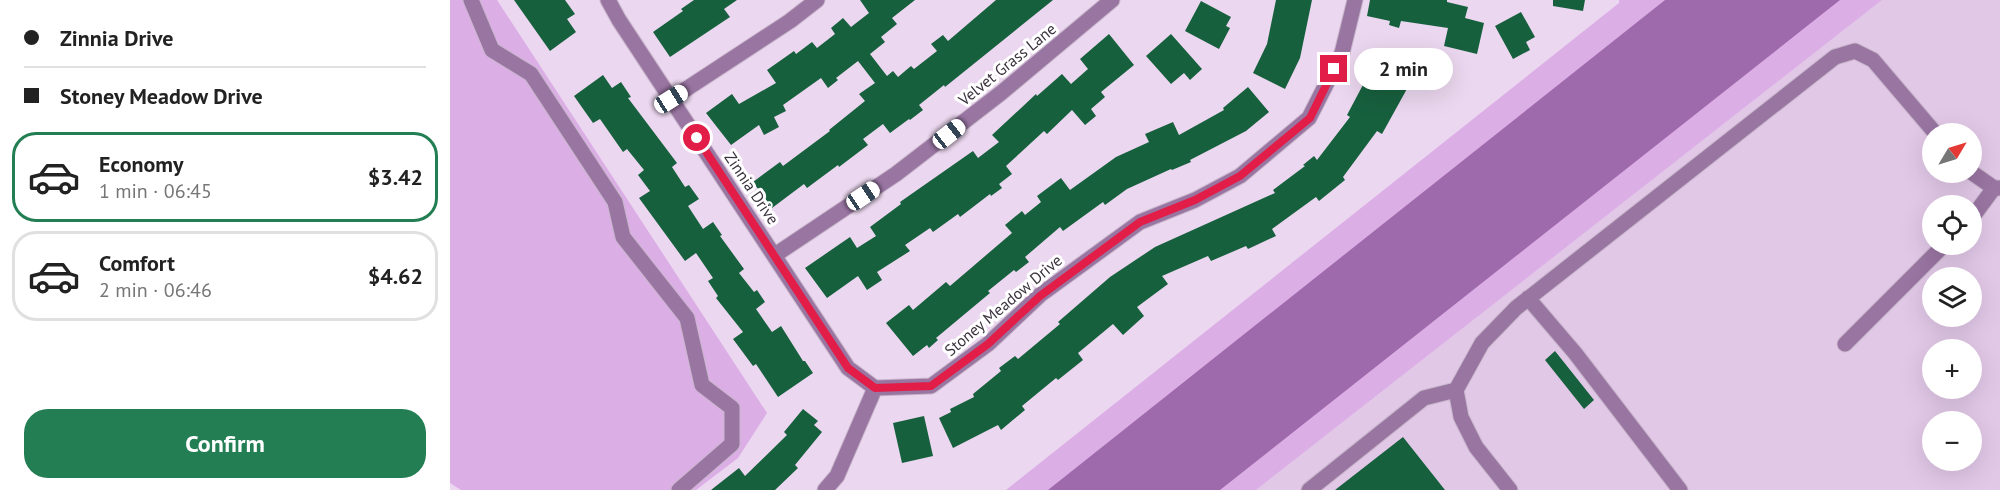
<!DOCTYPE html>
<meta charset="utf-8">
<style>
:root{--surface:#fff;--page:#f6f6f6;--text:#222;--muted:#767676;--line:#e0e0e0;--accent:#237e53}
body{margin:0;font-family:"PT Sans",sans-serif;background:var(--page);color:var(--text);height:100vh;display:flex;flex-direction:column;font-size:22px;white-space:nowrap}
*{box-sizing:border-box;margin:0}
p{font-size:20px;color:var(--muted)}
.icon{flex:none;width:33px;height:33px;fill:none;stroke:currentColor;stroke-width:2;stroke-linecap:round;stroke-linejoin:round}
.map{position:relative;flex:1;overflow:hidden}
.sheet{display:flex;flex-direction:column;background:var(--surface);width:450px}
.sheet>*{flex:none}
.banner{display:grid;align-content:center;height:132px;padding:0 24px;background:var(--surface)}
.needle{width:39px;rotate:52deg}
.fabs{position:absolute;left:1472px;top:123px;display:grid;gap:12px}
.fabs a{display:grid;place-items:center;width:60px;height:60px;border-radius:50%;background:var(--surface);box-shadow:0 6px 24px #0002;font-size:30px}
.end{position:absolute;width:27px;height:27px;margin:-14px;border:8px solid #e11d48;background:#fff;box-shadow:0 0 0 3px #fff}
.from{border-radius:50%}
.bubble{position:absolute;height:42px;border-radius:21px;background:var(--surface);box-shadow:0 6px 24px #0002;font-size:20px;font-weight:800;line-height:42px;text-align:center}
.car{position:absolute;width:18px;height:36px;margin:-18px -9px;border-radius:8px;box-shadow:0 0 4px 2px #0007;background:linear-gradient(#fff 24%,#345 0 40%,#fff 0 76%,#345 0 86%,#fff 0)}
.banner b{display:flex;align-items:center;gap:21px;height:57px;font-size:22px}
.banner b+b{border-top:2px solid var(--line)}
.banner i{width:15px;height:15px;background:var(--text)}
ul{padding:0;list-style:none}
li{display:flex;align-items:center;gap:18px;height:90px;margin:0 12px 9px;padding:0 12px;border:3px solid var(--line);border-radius:24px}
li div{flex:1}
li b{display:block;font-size:22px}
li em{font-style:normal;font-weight:800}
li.selected{border-color:var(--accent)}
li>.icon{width:54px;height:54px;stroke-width:1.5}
.action{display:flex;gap:12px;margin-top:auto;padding:12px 24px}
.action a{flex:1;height:69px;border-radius:24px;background:var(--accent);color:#fff;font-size:24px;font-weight:800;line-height:69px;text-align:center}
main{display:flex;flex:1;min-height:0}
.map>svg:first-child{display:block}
.built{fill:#e1c8e7;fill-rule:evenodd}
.green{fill:#dcaee6}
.water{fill:#9f6aab}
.building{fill:#17603e}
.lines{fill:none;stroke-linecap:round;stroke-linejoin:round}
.minor-casing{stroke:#c8b6cb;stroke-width:17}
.minor{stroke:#9975a2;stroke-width:15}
.route{stroke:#e11d48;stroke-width:8}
.labels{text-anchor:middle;stroke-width:6;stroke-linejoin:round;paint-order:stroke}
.street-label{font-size:16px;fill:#3a323c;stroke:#fff}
</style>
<main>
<section class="sheet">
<div class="banner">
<b><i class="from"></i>Zinnia Drive</b>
<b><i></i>Stoney Meadow Drive</b>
</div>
<ul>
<li class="selected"><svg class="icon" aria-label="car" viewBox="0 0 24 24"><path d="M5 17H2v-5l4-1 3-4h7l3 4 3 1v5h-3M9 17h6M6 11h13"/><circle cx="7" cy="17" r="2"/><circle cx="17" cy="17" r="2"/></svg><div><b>Economy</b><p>1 min · 06:45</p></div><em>$3.42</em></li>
<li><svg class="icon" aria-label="car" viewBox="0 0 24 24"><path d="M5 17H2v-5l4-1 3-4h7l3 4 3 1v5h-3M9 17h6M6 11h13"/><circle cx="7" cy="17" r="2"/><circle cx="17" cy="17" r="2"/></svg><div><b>Comfort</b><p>2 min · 06:46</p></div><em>$4.62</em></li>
</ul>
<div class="action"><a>Confirm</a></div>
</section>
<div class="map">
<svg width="1550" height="490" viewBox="0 0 1550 490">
<rect width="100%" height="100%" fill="#ebd7ef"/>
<path class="built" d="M 1432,0 L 1550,0 L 1550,490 L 806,490 ZM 1482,134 L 1521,134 L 1521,172 L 1482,172 ZM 1482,206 L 1521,206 L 1521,244 L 1482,244 ZM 1482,278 L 1521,278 L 1521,316 L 1482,316 ZM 1482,350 L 1521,350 L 1521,388 L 1482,388 ZM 1482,422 L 1521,422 L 1521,460 L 1482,460 Z"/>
<path class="green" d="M 0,0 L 47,0 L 317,413 L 288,458 L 246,490 L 11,490 L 0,483 Z
M 1169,0 L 1432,0 L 806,490 L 556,490 L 1169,3 Z"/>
<path class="water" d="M 1215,0 L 1390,0 L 770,490 L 598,490 Z"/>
<path class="building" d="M 64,0 L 115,0 L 125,14 L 117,19 L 126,32 L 100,51 Z
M 244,0 L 287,0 L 274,9 L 280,17 L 220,57 L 203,32 L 233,11 L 231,9 Z
M 410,0 L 465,0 L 442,18 L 447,24 L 431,37 L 435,42 L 420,54 L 437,76 L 443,71 L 448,77 L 461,66 L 464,69 L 487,51 L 481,44 L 493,35 L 498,41 L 546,0 L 603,0 L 495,87 L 494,85 L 469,105 L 473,110 L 460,120 L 459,119 L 440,133 L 433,124 L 413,139 L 418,145 L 389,167 L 388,165 L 357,188 L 354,184 L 322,208 L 303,182 L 330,162 L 333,166 L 380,131 L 379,130 L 415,101 L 409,94 L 425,83 L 408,61 L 386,78 L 388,80 L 378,88 L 371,78 L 333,105 L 336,111 L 324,117 L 329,127 L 314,135 L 309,125 L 281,145 L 256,113 L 282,94 L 289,104 L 326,83 L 317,70 L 344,51 L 346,54 L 362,42 L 367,48 L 385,34 L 381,28 L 393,18 L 401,27 L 419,13 Z
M 826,0 L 862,0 L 850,58 L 835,89 L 803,73 L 817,44 Z
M 920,0 L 997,0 L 997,2 L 1018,7 L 1015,18 L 1034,23 L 1027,54 L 994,46 L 998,28 L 951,21 L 949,28 L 939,25 L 940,21 L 917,16 Z
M 1103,0 L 1135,0 L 1133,11 L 1103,6 Z
M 751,1 L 781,17 L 776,26 L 780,28 L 769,49 L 735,31 Z
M 1071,12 L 1085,37 L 1076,42 L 1080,50 L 1063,59 L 1045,26 Z
M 659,34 L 684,65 L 651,92 L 655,97 L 641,109 L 646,116 L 635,125 L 622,110 L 597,134 L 594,131 L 556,166 L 562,174 L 549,184 L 552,188 L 541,196 L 540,194 L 510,217 L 508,214 L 483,232 L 480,228 L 455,245 L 460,251 L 427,272 L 432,280 L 417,290 L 408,276 L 377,298 L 355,268 L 400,237 L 407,248 L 426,236 L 420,227 L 451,204 L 450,202 L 523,151 L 528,158 L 549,142 L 542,135 L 586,94 L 587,96 L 612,74 L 621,84 L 638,69 L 630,59 Z
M 721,34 L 752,69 L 740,80 L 734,73 L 721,84 L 696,56 Z
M 933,55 L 971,70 L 964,89 L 958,87 L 932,134 L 927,131 L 893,177 L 895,180 L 869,201 L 866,197 L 822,229 L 826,236 L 798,249 L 796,246 L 761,261 L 758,256 L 712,276 L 718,284 L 687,307 L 694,316 L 673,335 L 663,324 L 628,353 L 633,360 L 608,380 L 606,378 L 572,406 L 575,410 L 551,430 L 548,425 L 503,448 L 489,418 L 501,412 L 500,409 L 524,397 L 523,394 L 551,371 L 549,368 L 565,356 L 568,359 L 610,324 L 608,322 L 660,277 L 705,247 L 825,193 L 823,190 L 855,166 L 853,165 L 864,156 L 867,160 L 900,117 L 897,115 L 915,81 L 911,80 L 918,60 L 929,64 Z
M 153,75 L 162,88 L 171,82 L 181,97 L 178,98 L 227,163 L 222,167 L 235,187 L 239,185 L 249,199 L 238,206 L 253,229 L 263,222 L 272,235 L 270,236 L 294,269 L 289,273 L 304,292 L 307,290 L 315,302 L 306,309 L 322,332 L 331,326 L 353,361 L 355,361 L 363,373 L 328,397 L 306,364 L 303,366 L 283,339 L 293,332 L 266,298 L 268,296 L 258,281 L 263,278 L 246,253 L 235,261 L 189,198 L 200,191 L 188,175 L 194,170 L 177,149 L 173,152 L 150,119 L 143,123 L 124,96 Z
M 798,87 L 819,112 L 796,131 L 740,160 L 741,162 L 722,170 L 721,169 L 677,189 L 655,205 L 653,202 L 613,231 L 610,227 L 575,257 L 579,262 L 566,272 L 564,270 L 538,291 L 540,293 L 486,338 L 488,340 L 479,348 L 477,345 L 463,356 L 436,323 L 459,305 L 463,310 L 496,282 L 500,286 L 562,233 L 555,225 L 572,211 L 575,215 L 591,202 L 587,196 L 611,178 L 620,190 L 666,157 L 699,142 L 695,134 L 723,122 L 729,135 L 774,110 L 773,108 Z
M 1105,351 L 1144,400 L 1134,409 L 1095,360 Z
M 353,409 L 368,421 L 364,425 L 372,432 L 345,465 L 348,468 L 325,490 L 261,490 L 289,468 L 295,476 L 337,435 L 334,432 Z
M 474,416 L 483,456 L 452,463 L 443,423 Z
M 953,437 L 995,490 L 885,490 Z"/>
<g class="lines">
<g class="minor-casing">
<path id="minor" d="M 21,0 L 42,50 L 81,74 L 165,202 L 173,237 L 237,318 L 252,385 L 282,408 L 282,444 L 229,490
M 158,0 L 169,20 L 398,368 L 425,388
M 221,99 L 340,21 L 367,0
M 1521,172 L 1544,188 L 1550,188
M 1521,219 L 1544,188
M 325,255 L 446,174 L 551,93 L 662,0
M 1078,298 L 1125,353 L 1230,490
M 1395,344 L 1495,244
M 425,388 L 481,386 L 538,344 L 590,295 L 690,222 L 745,200 L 790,176 L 859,118 L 892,53 L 905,0
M 1006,390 L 1011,417 L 1026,447 L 1060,490
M 375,490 L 387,476 L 425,388
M 859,490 L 974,398 L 1006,390 L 1032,343 L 1066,308 L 1385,57 L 1405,51 L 1423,60 L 1486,134"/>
</g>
<use href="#minor" class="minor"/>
</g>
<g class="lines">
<path class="route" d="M 247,138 L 398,368 L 425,388 L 481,386 L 538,344 L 590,296 L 690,222 L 745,200 L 790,176 L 860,118 L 884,69"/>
</g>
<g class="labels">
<g class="street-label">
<text transform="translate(557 64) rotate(-39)" y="6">Velvet Grass Lane</text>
<text transform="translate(302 188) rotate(56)" y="6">Zinnia Drive</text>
<text transform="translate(553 305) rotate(-40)" y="6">Stoney Meadow Drive</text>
</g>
</g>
</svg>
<div class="fabs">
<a><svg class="needle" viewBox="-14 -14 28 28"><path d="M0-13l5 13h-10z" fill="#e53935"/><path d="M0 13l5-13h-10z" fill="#767676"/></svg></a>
<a><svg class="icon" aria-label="locate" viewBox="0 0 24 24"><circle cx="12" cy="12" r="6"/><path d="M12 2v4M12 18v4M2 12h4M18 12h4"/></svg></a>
<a><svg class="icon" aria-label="layers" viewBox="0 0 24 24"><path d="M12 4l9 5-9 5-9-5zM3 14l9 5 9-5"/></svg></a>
<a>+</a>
<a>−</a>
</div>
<i class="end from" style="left:247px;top:138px"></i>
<i class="end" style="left:884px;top:69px"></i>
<div class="bubble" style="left:904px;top:48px;width:99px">2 min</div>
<i class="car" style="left:221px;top:99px;rotate:58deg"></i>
<i class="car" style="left:499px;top:134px;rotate:52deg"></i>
<i class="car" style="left:413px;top:196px;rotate:56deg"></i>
</div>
</main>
